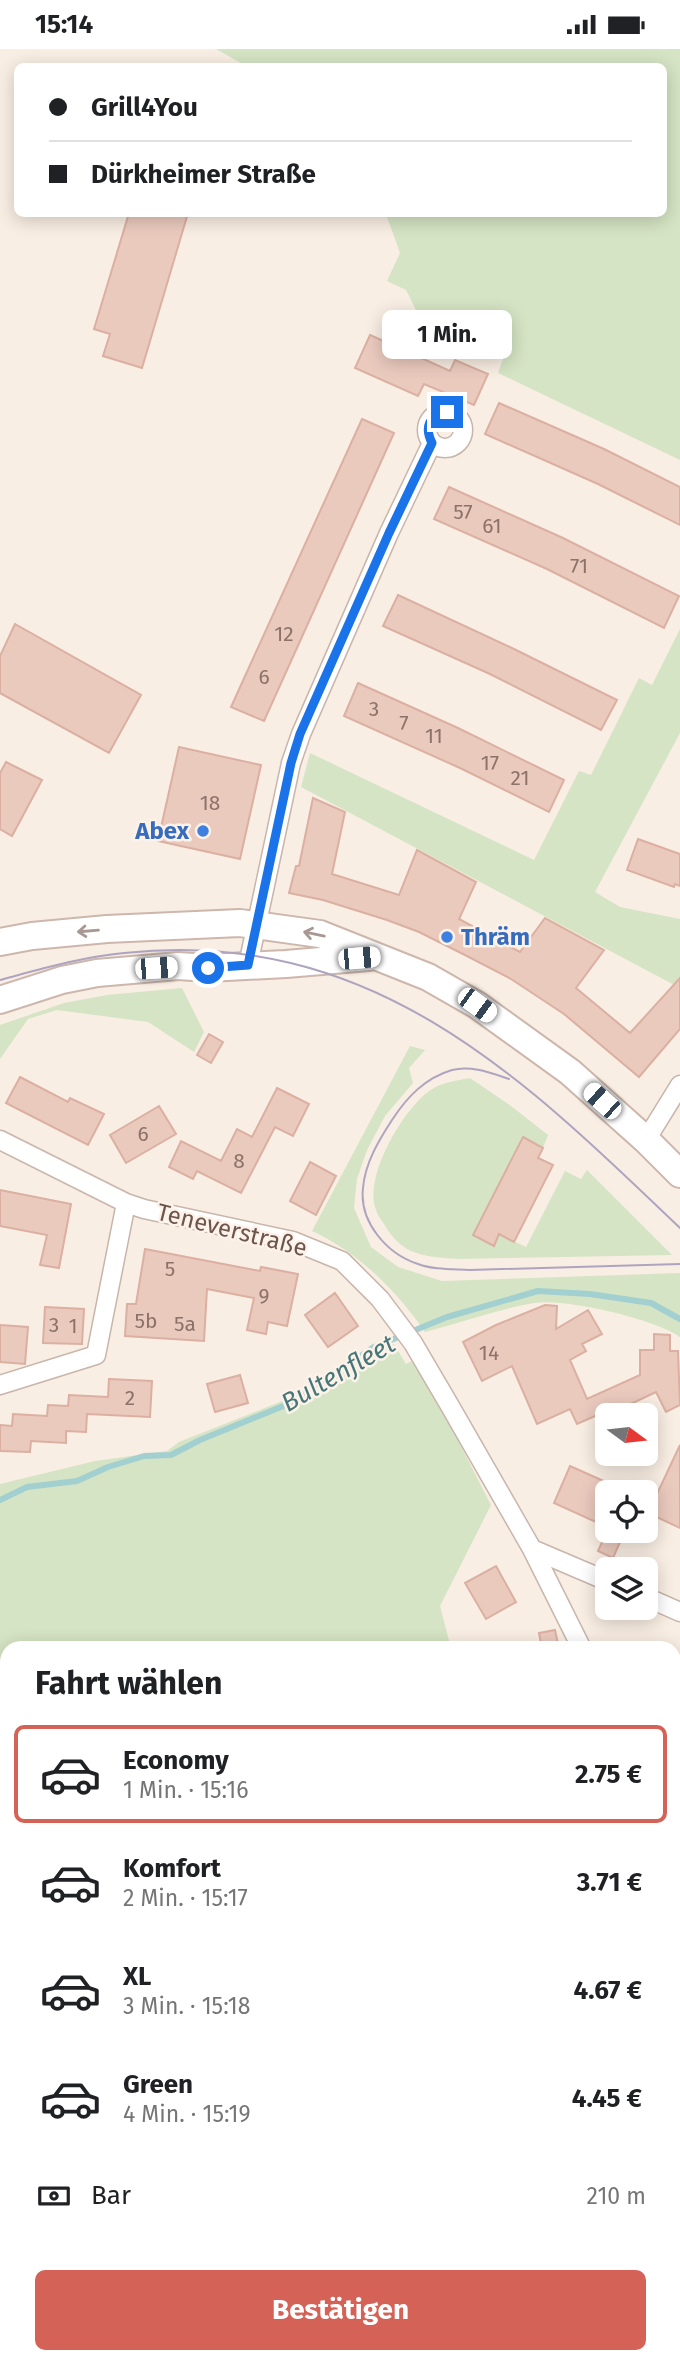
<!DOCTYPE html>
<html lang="de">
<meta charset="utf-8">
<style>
:root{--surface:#fff;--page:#f2f2f2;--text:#202124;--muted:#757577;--line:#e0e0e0;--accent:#d46257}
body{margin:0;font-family:"Fira Sans",sans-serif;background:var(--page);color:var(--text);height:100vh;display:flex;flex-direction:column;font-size:26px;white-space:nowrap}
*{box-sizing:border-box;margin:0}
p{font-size:23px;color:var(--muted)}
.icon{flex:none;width:38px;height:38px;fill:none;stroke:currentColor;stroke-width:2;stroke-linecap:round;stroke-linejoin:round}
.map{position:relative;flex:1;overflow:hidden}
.details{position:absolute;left:0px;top:1592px;width:681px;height:723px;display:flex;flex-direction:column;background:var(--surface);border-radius:21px 21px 0 0;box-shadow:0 4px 18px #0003}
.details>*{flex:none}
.banner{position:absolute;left:14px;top:14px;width:653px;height:154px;border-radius:10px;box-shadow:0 4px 18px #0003;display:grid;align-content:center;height:154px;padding:0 35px;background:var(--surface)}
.needle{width:46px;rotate:105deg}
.buttons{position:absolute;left:595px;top:1354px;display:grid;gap:14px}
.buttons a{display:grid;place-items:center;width:63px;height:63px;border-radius:10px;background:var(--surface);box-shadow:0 4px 18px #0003;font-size:35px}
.end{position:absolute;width:32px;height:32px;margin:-16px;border:9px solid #1a73e8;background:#fff;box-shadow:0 0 0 4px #fff}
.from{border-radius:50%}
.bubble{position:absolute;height:49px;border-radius:10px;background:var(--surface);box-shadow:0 4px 18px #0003;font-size:23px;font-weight:700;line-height:49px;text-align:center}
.car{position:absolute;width:21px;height:42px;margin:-21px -10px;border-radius:9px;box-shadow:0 0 5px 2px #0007;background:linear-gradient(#fff 24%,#345 0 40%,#fff 0 76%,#345 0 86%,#fff 0)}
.banner b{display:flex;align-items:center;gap:24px;height:66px;font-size:26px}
.banner b+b{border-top:2px solid var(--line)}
.banner i{width:18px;height:18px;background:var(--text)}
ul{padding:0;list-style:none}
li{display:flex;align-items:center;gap:21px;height:98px;margin:0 14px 10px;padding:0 21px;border:4px solid transparent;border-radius:10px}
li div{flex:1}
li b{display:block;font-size:26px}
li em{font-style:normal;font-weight:700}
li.selected{border-color:var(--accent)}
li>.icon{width:63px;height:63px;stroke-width:1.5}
h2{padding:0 35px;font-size:32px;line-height:84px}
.pay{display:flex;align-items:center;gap:18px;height:77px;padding:0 35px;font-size:26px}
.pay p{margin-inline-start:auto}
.cta{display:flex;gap:14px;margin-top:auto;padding:14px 35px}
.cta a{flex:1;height:80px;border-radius:10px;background:var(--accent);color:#fff;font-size:28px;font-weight:700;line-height:80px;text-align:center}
.status{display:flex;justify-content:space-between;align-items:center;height:49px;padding:0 35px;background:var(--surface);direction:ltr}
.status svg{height:19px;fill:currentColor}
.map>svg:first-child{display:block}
.green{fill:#d5e4c4}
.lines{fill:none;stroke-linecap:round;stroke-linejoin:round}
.stream{stroke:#a2cfd0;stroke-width:6}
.building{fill:#ebcabe;stroke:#dbafa1;stroke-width:2}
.street-casing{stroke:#c8b5ab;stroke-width:21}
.secondary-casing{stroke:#cdb6ac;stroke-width:30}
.highway-casing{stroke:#d6cfcd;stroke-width:37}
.street{stroke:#fff;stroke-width:18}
.secondary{stroke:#fff;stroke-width:26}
.highway{stroke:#ecaba1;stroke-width:33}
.tram{stroke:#afa4c0;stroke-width:2}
.oneway{stroke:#a79894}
.route{stroke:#1a73e8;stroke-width:9}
.shop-dot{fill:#3f7fe0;stroke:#fcf2e9;stroke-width:2.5}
.labels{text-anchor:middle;stroke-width:5;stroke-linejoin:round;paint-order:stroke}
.number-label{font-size:21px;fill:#8c7268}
.shop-label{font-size:24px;font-weight:bold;fill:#366cbe;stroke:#fcf2e9;text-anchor:end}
.street-label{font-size:24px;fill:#6d544c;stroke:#fcf2e9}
.water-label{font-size:26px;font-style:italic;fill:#467778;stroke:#fcf2e9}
</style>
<div class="status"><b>15:14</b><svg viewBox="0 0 49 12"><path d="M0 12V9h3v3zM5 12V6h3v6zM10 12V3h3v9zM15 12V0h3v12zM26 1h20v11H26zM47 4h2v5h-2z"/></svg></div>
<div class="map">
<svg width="680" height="2315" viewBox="0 0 680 2315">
<rect width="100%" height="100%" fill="#f9eee3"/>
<path class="green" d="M 216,0 L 680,0 L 680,411 L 498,324 L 506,302 L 416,261 L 406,241 L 387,232 L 400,204 L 386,165 L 663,164 L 663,18 L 248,18 Z
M 680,580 L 680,684 L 595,843 L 620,858 L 680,870 L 680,939 L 301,738 L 310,704 L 534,811 L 579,722 L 591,726 L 639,629 L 652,636 Z
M 182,939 L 204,983 L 194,1003 L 148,973 L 57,961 L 28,970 L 0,1010 L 0,976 L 64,954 L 107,946 Z
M 410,997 L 425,1001 L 409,1019 L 413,1034 L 385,1067 L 367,1101 L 357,1130 L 354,1159 L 371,1198 L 398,1218 L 442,1232 L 680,1224 L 680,1288 C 655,1270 565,1249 534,1254 C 498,1260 461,1274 425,1283 C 396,1241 359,1204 312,1182 Z
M 470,1029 L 511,1057 L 548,1086 L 543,1099 L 522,1089 L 474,1187 L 493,1196 L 499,1185 L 526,1198 L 565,1122 L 581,1130 L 587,1121 L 672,1206 L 459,1210 C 442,1209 426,1208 411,1202 C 402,1198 392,1188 387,1180 C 384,1174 378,1168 376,1161 C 363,1128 403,1061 429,1042 C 442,1033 455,1032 470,1029 Z
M 394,1295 L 406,1315 L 412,1312 L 446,1368 L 491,1456 L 440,1557 L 451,1599 L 7,1600 L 7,1946 L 0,1946 L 0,1435 L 95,1412 L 167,1402 L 179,1393 L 285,1351 L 292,1359 L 376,1300 Z
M 674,1900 L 680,1900 L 680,1963 L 674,1963 Z
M 0,2144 L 7,2145 L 7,2308 L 109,2308 L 106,2315 L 0,2315 Z
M 210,2308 L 259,2308 L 255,2315 L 206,2315 Z"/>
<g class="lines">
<path class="stream" d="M 0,1451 L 27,1438 L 77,1432 L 108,1418 L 144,1407 L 171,1406 L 200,1391 L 288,1355 L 374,1298 L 447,1268 L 538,1242 L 590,1245 L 651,1254 L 680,1270
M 241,2315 L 245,2308"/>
</g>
<path class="building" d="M 129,164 L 188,164 L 142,319 L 103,307 L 110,285 L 94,280 Z
M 370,286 L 450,322 L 455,311 L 488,325 L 474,356 L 424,335 L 418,347 L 355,319 Z
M 499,354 L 604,400 L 680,438 L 680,476 L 598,435 L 485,385 Z
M 362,370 L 394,384 L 264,672 L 231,658 Z
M 449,438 L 563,489 L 679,547 L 664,579 L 547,520 L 434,470 Z
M 398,546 L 514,600 L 617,651 L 601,681 L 490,625 L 383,577 Z
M 15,575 L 141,646 L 109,704 L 0,644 L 0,607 Z
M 358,634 L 458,679 L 564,731 L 549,763 L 460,719 L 344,667 Z
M 179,698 L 261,716 L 240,810 L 158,792 Z
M 6,713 L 42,731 L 12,787 L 0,780 L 0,724 Z
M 313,749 L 345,763 L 332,825 L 399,846 L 417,801 L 476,833 L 459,870 L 520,903 L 545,869 L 604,901 L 576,939 L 630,984 L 680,929 L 680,980 L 639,1028 L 564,965 L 511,930 L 463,905 L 419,883 L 387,871 L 323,851 L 289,844 L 296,817 L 299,817 Z
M 638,790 L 680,805 L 680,837 L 675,835 L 674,838 L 627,821 Z
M 209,985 L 223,993 L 211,1014 L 197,1006 Z
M 20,1028 L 68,1053 L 70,1049 L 104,1065 L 88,1096 L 6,1054 Z
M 277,1039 L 309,1055 L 293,1087 L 275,1078 L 241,1144 L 197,1122 L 193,1130 L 169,1118 L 181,1092 L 221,1112 L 237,1080 L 252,1088 Z
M 159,1057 L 176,1085 L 126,1114 L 110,1086 Z
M 523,1088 L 543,1099 L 538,1109 L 553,1116 L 514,1193 L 499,1185 L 494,1197 L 473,1186 Z
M 310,1113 L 336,1127 L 316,1166 L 290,1152 Z
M 0,1141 L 71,1155 L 59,1219 L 40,1216 L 47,1186 L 0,1177 Z
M 145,1200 L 260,1222 L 261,1218 L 298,1225 L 287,1277 L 268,1273 L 266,1285 L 247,1281 L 254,1249 L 207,1240 L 204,1292 L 125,1287 L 127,1255 L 136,1255 Z
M 335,1244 L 358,1277 L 328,1298 L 305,1266 Z
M 545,1256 L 557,1257 L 556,1280 L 588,1261 L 602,1285 L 582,1295 L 586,1302 L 570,1311 L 587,1350 L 640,1326 L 640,1301 L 654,1301 L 654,1285 L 670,1286 L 670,1302 L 678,1302 L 680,1356 L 666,1363 L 656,1343 L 620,1360 L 618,1357 L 577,1375 L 570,1360 L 537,1375 L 512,1317 L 482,1332 L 463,1293 L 496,1276 Z
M 45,1258 L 84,1260 L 82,1295 L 43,1294 Z
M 0,1276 L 28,1278 L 25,1315 L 0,1313 Z
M 240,1326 L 248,1354 L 215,1363 L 207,1335 Z
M 109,1330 L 152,1332 L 150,1368 L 87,1365 L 86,1383 L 66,1382 L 66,1394 L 31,1392 L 30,1403 L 0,1402 L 0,1376 L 12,1377 L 13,1365 L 47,1367 L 48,1356 L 68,1357 L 69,1346 L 108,1348 Z
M 680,1396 L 680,1479 L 648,1464 Z
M 570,1417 L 615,1437 L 612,1444 L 607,1444 L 607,1478 L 554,1454 Z
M 607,1482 L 625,1482 L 613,1509 L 598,1502 Z
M 496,1517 L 516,1553 L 486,1570 L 465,1534 Z
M 555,1581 L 559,1600 L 542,1600 L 539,1584 Z"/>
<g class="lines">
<g class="street-casing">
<path id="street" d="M427 381a18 18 0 1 1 36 0a18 18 0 1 1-36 0Z
M 248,916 L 291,714 L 301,685 L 389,484 L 432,394
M 0,1091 L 126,1154 L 144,1160 L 293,1192 L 342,1212 L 380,1250 L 413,1294 L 450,1357 L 532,1500 L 582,1600
M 646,1091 L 680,1036
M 0,1336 L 96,1306 L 126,1154
M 532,1500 L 607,1532
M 646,1548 L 680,1563
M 674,1804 L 680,1828"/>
</g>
<g class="secondary-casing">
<path id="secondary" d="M 0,893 L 32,887 L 107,880 L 240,874 L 320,885 L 428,928 L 477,956 L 570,1023 L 646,1091 L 680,1125
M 0,951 L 62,931 L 97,924 L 178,917 L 208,919 L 286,915 L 369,908"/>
</g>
<g class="highway-casing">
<path id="highway" d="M 0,1985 L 7,1985
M 674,1987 L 680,1987
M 0,2025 L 7,2025
M 674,2027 L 680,2027
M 0,2064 L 7,2065
M 131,2315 L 134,2308
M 176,2315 L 181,2308"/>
</g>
<use href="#street" class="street"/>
<use href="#secondary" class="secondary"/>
<use href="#highway" class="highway"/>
<path class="tram" d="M 0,931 C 41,920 82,908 124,904 C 368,878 518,1023 680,1179
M 509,1030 C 491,1024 471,1016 452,1021 C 425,1029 407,1048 392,1071 C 379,1091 365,1114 363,1139 C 359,1173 387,1205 418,1215 C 434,1221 453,1220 470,1221 L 680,1215"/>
</g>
<defs><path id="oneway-shaft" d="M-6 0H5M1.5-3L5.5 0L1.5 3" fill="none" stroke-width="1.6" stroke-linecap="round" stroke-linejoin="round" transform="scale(1.75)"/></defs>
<g class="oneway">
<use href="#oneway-shaft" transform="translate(88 882) rotate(175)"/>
<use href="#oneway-shaft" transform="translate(314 885) rotate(-168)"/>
</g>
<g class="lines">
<path class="route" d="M 208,919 L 248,916 L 291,714 L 300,685 L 389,484 L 432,394 C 424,378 429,366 447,363"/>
</g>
<g class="shop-dot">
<circle cx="203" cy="782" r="7"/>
<circle cx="447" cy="888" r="7"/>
</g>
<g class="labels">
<g class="number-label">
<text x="463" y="470">57</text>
<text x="492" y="484">61</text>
<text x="579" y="524">71</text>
<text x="284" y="592">12</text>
<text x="264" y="635">6</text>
<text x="374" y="667">3</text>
<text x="404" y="681">7</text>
<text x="434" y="694">11</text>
<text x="490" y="721">17</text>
<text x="520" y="736">21</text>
<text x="210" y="761">18</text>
<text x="143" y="1092">6</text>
<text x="239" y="1119">8</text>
<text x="170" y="1227">5</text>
<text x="264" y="1254">9</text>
<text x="146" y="1279">5b</text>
<text x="185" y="1282">5a</text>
<text x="54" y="1283">3</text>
<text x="73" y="1284">1</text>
<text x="489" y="1311">14</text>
<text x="130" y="1356">2</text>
</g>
<g class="shop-label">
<text x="189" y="790">Abex</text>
<text x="461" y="896" text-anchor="start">Thräm</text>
</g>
<g class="street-label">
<text transform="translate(232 1181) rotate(14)" y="8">Teneverstraße</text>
</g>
<g class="water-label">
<text transform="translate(338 1324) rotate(-30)" y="9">Bultenfleet</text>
</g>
</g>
</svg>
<div class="buttons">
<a><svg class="needle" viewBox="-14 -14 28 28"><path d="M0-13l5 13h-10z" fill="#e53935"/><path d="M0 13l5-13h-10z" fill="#757577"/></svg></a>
<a><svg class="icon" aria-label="locate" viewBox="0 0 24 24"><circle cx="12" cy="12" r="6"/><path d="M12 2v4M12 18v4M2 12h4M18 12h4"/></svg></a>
<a><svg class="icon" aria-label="layers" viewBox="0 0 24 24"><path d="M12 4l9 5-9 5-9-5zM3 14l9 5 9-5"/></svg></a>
</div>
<i class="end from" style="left:208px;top:919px"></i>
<i class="end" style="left:447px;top:363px"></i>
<div class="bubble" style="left:382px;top:261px;width:130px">1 Min.</div>
<i class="car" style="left:359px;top:909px;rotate:85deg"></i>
<i class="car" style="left:156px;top:919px;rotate:86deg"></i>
<i class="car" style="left:477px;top:956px;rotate:126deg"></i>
<i class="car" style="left:602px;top:1052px;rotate:312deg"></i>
<div class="banner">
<b><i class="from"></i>Grill4You</b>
<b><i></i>Dürkheimer Straße</b>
</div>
<section class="details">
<h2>Fahrt wählen</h2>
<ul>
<li class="selected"><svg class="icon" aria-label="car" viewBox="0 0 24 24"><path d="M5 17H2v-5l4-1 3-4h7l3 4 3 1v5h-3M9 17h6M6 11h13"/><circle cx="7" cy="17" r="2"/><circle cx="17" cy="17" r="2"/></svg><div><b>Economy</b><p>1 Min. · 15:16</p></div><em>2.75 €</em></li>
<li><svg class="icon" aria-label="car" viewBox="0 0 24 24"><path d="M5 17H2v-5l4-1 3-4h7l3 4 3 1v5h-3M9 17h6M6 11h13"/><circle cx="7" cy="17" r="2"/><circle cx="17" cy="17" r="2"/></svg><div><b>Komfort</b><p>2 Min. · 15:17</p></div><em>3.71 €</em></li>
<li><svg class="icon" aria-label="car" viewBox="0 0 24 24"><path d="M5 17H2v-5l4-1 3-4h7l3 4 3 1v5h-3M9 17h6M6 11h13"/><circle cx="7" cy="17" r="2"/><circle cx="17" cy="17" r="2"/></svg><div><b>XL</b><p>3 Min. · 15:18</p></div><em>4.67 €</em></li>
<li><svg class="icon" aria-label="car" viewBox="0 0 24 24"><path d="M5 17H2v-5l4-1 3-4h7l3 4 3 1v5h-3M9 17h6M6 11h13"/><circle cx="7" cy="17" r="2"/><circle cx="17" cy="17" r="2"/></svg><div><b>Green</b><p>4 Min. · 15:19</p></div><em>4.45 €</em></li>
</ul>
<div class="pay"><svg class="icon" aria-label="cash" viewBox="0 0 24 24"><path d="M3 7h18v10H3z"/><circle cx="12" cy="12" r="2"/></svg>Bar<p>210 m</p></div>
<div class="cta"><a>Bestätigen</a></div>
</section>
</div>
